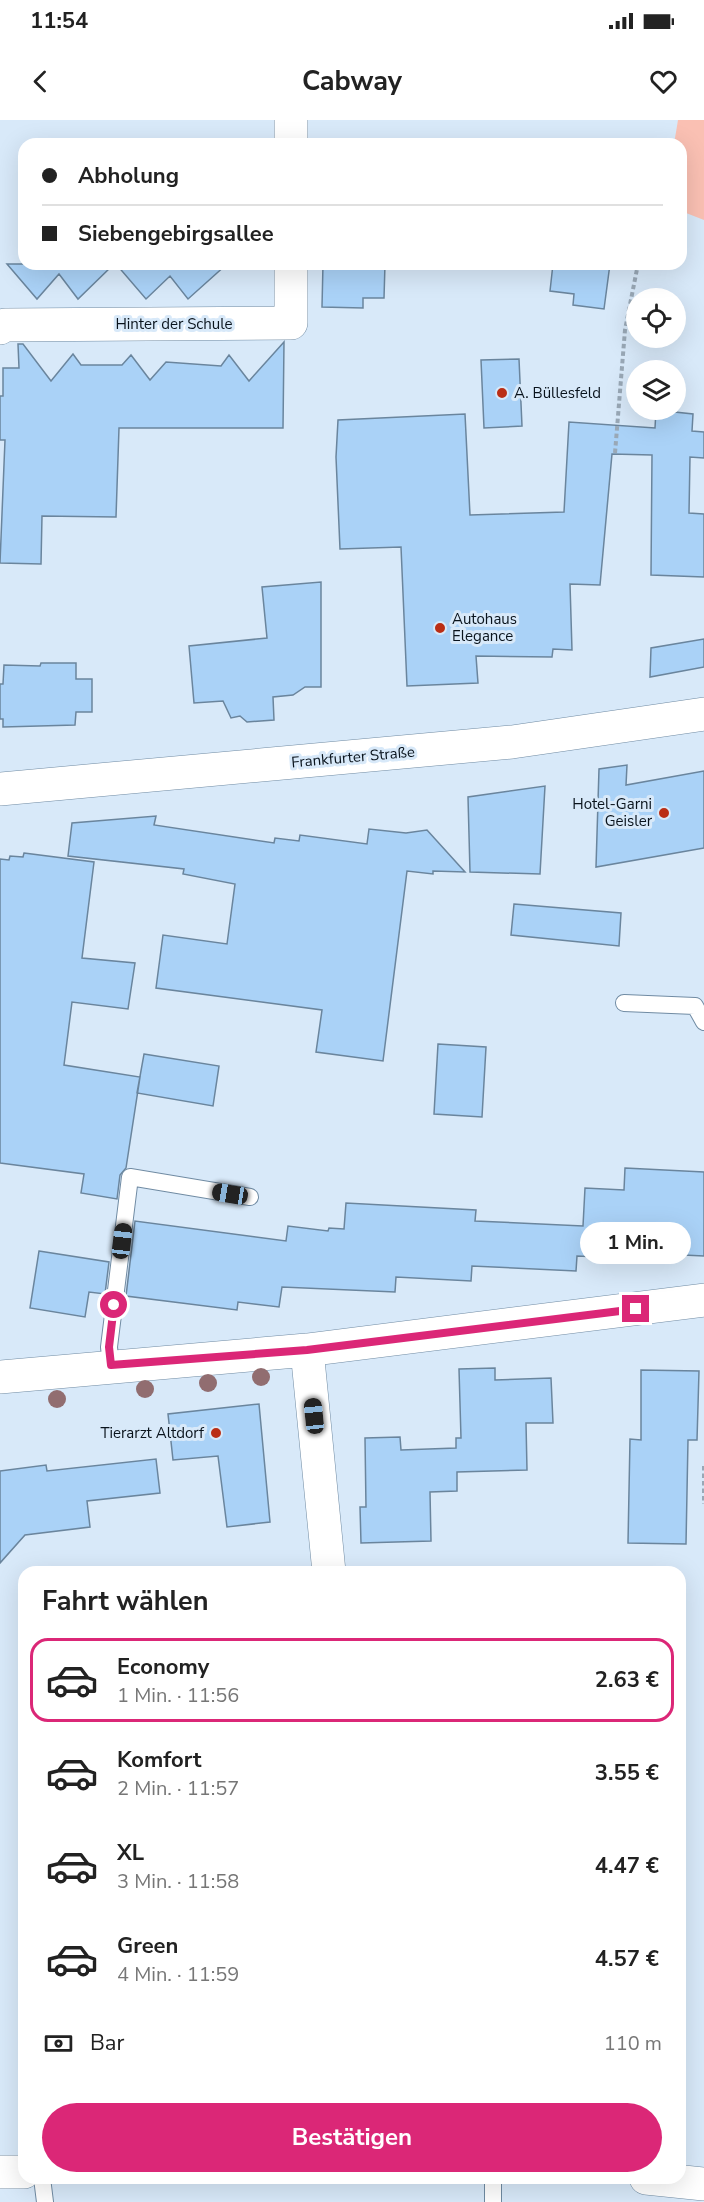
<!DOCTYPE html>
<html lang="de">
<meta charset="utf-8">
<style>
:root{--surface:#fff;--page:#f6f6f6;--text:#222;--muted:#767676;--line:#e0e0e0;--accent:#db2777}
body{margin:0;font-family:"Nunito Sans",sans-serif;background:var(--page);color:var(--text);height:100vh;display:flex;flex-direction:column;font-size:22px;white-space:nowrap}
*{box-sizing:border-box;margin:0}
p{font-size:20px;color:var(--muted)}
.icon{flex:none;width:33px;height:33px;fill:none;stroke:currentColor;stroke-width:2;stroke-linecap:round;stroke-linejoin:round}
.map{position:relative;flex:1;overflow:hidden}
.drawer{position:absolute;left:18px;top:1446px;width:668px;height:618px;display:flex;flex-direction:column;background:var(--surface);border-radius:18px;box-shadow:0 6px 24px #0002}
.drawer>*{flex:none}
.guide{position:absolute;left:18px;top:18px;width:669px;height:132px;border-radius:18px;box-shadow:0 6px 24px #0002;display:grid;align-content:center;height:132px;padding:0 24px;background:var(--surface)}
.controls{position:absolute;left:626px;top:168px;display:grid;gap:12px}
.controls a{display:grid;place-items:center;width:60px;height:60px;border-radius:50%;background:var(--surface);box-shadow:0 6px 24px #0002;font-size:30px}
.end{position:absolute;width:27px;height:27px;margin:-14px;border:8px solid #db2777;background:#fff;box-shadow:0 0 0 3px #fff}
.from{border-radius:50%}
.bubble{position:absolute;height:42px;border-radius:21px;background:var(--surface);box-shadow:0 6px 24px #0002;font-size:20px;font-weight:700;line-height:42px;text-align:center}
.car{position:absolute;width:18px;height:36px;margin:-18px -9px;border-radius:8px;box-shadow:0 0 4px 2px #0007;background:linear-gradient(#222 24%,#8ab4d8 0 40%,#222 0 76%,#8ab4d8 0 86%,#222 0)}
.guide b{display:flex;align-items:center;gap:21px;height:57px;font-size:22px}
.guide b+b{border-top:2px solid var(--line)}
.guide i{width:15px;height:15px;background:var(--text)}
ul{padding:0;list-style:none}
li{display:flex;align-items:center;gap:18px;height:84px;margin:0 12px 9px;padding:0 12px;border:3px solid transparent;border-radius:18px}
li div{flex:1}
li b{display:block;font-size:22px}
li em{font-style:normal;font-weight:700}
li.on{border-color:var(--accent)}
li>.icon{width:54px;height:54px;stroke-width:1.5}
h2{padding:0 24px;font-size:27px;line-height:72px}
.pay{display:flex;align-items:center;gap:15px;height:66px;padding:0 24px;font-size:22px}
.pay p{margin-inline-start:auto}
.cta{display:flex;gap:12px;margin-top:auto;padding:12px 24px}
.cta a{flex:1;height:69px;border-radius:36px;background:var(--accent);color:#fff;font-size:24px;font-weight:700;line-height:69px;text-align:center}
.status{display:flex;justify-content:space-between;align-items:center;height:42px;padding:0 30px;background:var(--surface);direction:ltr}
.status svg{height:16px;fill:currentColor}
header{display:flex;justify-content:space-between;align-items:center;height:78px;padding:0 24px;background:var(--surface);font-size:27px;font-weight:700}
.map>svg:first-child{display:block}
.green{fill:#fac0b3}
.building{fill:#aad2f7;stroke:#6a859d;stroke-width:1.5}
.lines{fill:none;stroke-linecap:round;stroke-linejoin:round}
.lane-casing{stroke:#708ba3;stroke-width:18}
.street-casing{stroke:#708ba3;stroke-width:34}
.primary-casing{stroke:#708ba3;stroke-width:34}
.path{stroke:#99a8b6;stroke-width:4;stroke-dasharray:4.5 3;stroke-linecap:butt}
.lane{stroke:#fff;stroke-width:16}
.street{stroke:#fff;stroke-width:33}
.primary{stroke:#fff;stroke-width:33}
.tree{fill:#916d70}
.route{stroke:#db2777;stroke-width:8}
.poi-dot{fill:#ba2e15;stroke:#d8e9f9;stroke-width:2}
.labels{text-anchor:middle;stroke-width:6;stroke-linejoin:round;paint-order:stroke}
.street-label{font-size:15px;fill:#09131c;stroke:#d8e9f9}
.poi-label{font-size:15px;fill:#09131c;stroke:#d8e9f9;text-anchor:start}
</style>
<div class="status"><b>11:54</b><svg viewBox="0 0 49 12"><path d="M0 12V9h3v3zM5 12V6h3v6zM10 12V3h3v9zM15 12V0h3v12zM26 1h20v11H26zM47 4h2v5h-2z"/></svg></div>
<header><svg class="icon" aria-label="back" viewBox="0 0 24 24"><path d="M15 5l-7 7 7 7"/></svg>Cabway<svg class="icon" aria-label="heart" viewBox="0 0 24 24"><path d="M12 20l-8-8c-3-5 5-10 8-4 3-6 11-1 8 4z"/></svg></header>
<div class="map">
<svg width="704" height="2082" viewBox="0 0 704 2082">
<rect width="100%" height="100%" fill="#d8e9f9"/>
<path class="green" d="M 678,0 L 704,0 L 704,100 L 681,91 L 681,24 L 674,24 Z"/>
<path class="building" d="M 7,144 L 114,144 L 78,179 L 59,154 L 37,179 Z
M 116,144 L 227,144 L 188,179 L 170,156 L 146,179 Z
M 323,144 L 385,144 L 384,178 L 363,178 L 363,188 L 322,187 Z
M 553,144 L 610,144 L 604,189 L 573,185 L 574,174 L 550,171 Z
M 284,222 L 283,308 L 119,308 L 116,397 L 42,396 L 41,444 L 0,443 L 5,320 L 0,320 L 0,276 L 3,276 L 3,248 L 19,248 L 18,224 L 23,224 L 51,261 L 73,234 L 81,245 L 122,245 L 131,235 L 150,260 L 166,242 L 221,246 L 229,235 L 249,261 Z
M 519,239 L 522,306 L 484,308 L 481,240 Z
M 656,290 L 693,294 L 692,311 L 704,312 L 704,338 L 690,337 L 689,393 L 704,394 L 704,457 L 651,455 L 652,335 L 612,334 L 600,465 L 570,464 L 572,530 L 553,529 L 552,537 L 476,536 L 478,563 L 407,566 L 401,427 L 340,429 L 336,337 L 338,300 L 465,294 L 470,395 L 564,392 L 569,302 L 655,308 Z
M 321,462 L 321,567 L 305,567 L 293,575 L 273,577 L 274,600 L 247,602 L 240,596 L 231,598 L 223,581 L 194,583 L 189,526 L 267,518 L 262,467 Z
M 704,519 L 704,547 L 650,557 L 651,528 Z
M 41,543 L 76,543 L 76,559 L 92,559 L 92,592 L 76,592 L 75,605 L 3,607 L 3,599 L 0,599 L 0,564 L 3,564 L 4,545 L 40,546 Z
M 627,645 L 626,665 L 704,651 L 704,728 L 596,747 L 599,649 Z
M 545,666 L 540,754 L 470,752 L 468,677 Z
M 156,696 L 154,705 L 274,723 L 275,718 L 299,721 L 300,715 L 367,724 L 369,709 L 406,713 L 427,710 L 465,752 L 433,751 L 433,754 L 407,751 L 383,941 L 316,932 L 322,890 L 156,868 L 163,815 L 227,824 L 235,764 L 183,754 L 184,749 L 68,736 L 72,703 Z
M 24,733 L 94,742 L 82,838 L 135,843 L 128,889 L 72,882 L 64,945 L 140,957 L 126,1048 L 120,1055 L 117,1079 L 81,1073 L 84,1054 L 0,1043 L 0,739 L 9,740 L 10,736 L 23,737 Z
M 514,784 L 621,793 L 619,826 L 511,815 Z
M 438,924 L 486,927 L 482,997 L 434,994 Z
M 144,934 L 219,946 L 213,986 L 137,973 Z
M 625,1048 L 704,1052 L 704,1136 L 622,1132 L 622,1138 L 577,1136 L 576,1151 L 472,1146 L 471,1161 L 396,1157 L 395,1172 L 282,1167 L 279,1187 L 238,1182 L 237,1190 L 126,1176 L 135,1101 L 286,1121 L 288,1106 L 328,1111 L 329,1108 L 344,1109 L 346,1083 L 476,1090 L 475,1101 L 583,1106 L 585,1068 L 624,1070 Z
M 39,1131 L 109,1142 L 105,1174 L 89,1172 L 85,1197 L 30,1188 Z
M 495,1248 L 495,1260 L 551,1258 L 553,1303 L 526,1303 L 527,1350 L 457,1352 L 457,1371 L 430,1372 L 431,1421 L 361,1423 L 360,1387 L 366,1387 L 365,1318 L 400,1317 L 401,1330 L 456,1328 L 456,1318 L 461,1318 L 459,1249 Z
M 641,1250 L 699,1251 L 697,1320 L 688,1320 L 686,1424 L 628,1423 L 630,1319 L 641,1320 Z
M 259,1284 L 270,1402 L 227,1407 L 218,1336 L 173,1340 L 168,1294 Z
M 156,1339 L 160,1373 L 87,1381 L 90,1407 L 25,1415 L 0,1443 L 0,1351 L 46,1345 L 47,1351 Z"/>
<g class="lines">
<g class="lane-casing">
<path id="lane" d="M 624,883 L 695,886 L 704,902
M 111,1246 L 109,1227 L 130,1057 L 250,1077
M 42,2058 L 45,2082
M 493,2082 L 493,2058"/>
</g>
<g class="street-casing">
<path id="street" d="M 291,24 L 291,0
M 0,208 L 5,205 L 291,203 L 291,144
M 307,1230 L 329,1452
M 0,1257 L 307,1230 L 704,1180
M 0,2052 L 24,2052
M 646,2058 L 704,2064"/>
</g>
<g class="primary-casing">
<path id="primary" d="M 0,669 L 512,622 L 704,594"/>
</g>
<path class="path" d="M 615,333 L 625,210 L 638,144
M 704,1346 L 704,1384"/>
<use href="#lane" class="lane"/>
<use href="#street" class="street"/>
<use href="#primary" class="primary"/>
</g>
<g class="tree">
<circle cx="261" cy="1257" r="9"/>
<circle cx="208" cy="1263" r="9"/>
<circle cx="145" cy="1269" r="9"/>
<circle cx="57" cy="1279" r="9"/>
</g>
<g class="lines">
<path class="route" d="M 114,1185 L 109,1227 L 111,1245 L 307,1230 L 636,1189"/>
</g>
<g class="poi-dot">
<circle cx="502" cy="273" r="6"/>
<circle cx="440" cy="508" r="6"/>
<circle cx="664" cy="693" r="6"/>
<circle cx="216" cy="1313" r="6"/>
</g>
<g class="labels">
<g class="street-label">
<text x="174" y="209">Hinter der Schule</text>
<text transform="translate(353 637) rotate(-5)" y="5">Frankfurter Straße</text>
</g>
<g class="poi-label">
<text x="514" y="278">A. Büllesfeld</text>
<text x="452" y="504">Autohaus<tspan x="452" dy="17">Elegance</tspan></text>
<text x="652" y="689" text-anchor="end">Hotel-Garni<tspan x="652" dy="17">Geisler</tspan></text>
<text x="204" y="1318" text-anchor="end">Tierarzt Altdorf</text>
</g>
</g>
</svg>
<div class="controls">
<a><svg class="icon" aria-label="locate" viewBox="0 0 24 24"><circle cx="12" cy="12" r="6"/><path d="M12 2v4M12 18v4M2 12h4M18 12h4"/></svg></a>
<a><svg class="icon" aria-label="layers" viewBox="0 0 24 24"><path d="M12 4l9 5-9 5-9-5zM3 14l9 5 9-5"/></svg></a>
</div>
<i class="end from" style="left:114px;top:1185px"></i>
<i class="end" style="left:636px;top:1189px"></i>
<div class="bubble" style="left:580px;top:1102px;width:111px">1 Min.</div>
<i class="car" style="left:230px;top:1074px;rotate:279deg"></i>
<i class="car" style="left:122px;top:1121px;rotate:7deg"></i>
<i class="car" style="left:314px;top:1296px;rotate:354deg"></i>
<div class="guide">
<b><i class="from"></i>Abholung</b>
<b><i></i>Siebengebirgsallee</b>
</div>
<section class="drawer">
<h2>Fahrt wählen</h2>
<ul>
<li class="on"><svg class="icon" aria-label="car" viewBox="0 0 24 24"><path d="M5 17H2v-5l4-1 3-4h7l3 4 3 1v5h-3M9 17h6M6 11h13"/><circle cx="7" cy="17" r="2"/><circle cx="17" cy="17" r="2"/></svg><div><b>Economy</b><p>1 Min. · 11:56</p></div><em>2.63 €</em></li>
<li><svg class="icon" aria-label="car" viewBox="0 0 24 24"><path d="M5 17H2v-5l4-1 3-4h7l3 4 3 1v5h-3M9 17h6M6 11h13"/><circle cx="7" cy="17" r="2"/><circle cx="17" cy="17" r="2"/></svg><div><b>Komfort</b><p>2 Min. · 11:57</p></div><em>3.55 €</em></li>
<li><svg class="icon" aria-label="car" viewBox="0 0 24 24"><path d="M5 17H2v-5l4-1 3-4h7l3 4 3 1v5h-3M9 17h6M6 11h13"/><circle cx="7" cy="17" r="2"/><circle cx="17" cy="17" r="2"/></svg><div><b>XL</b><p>3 Min. · 11:58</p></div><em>4.47 €</em></li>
<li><svg class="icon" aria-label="car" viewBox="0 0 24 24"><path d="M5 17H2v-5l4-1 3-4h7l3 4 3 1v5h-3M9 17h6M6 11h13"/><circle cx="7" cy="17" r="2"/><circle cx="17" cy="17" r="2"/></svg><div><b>Green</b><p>4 Min. · 11:59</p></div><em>4.57 €</em></li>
</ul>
<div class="pay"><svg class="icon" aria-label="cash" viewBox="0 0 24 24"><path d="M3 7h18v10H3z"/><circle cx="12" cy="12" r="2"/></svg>Bar<p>110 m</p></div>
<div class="cta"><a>Bestätigen</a></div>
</section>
</div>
